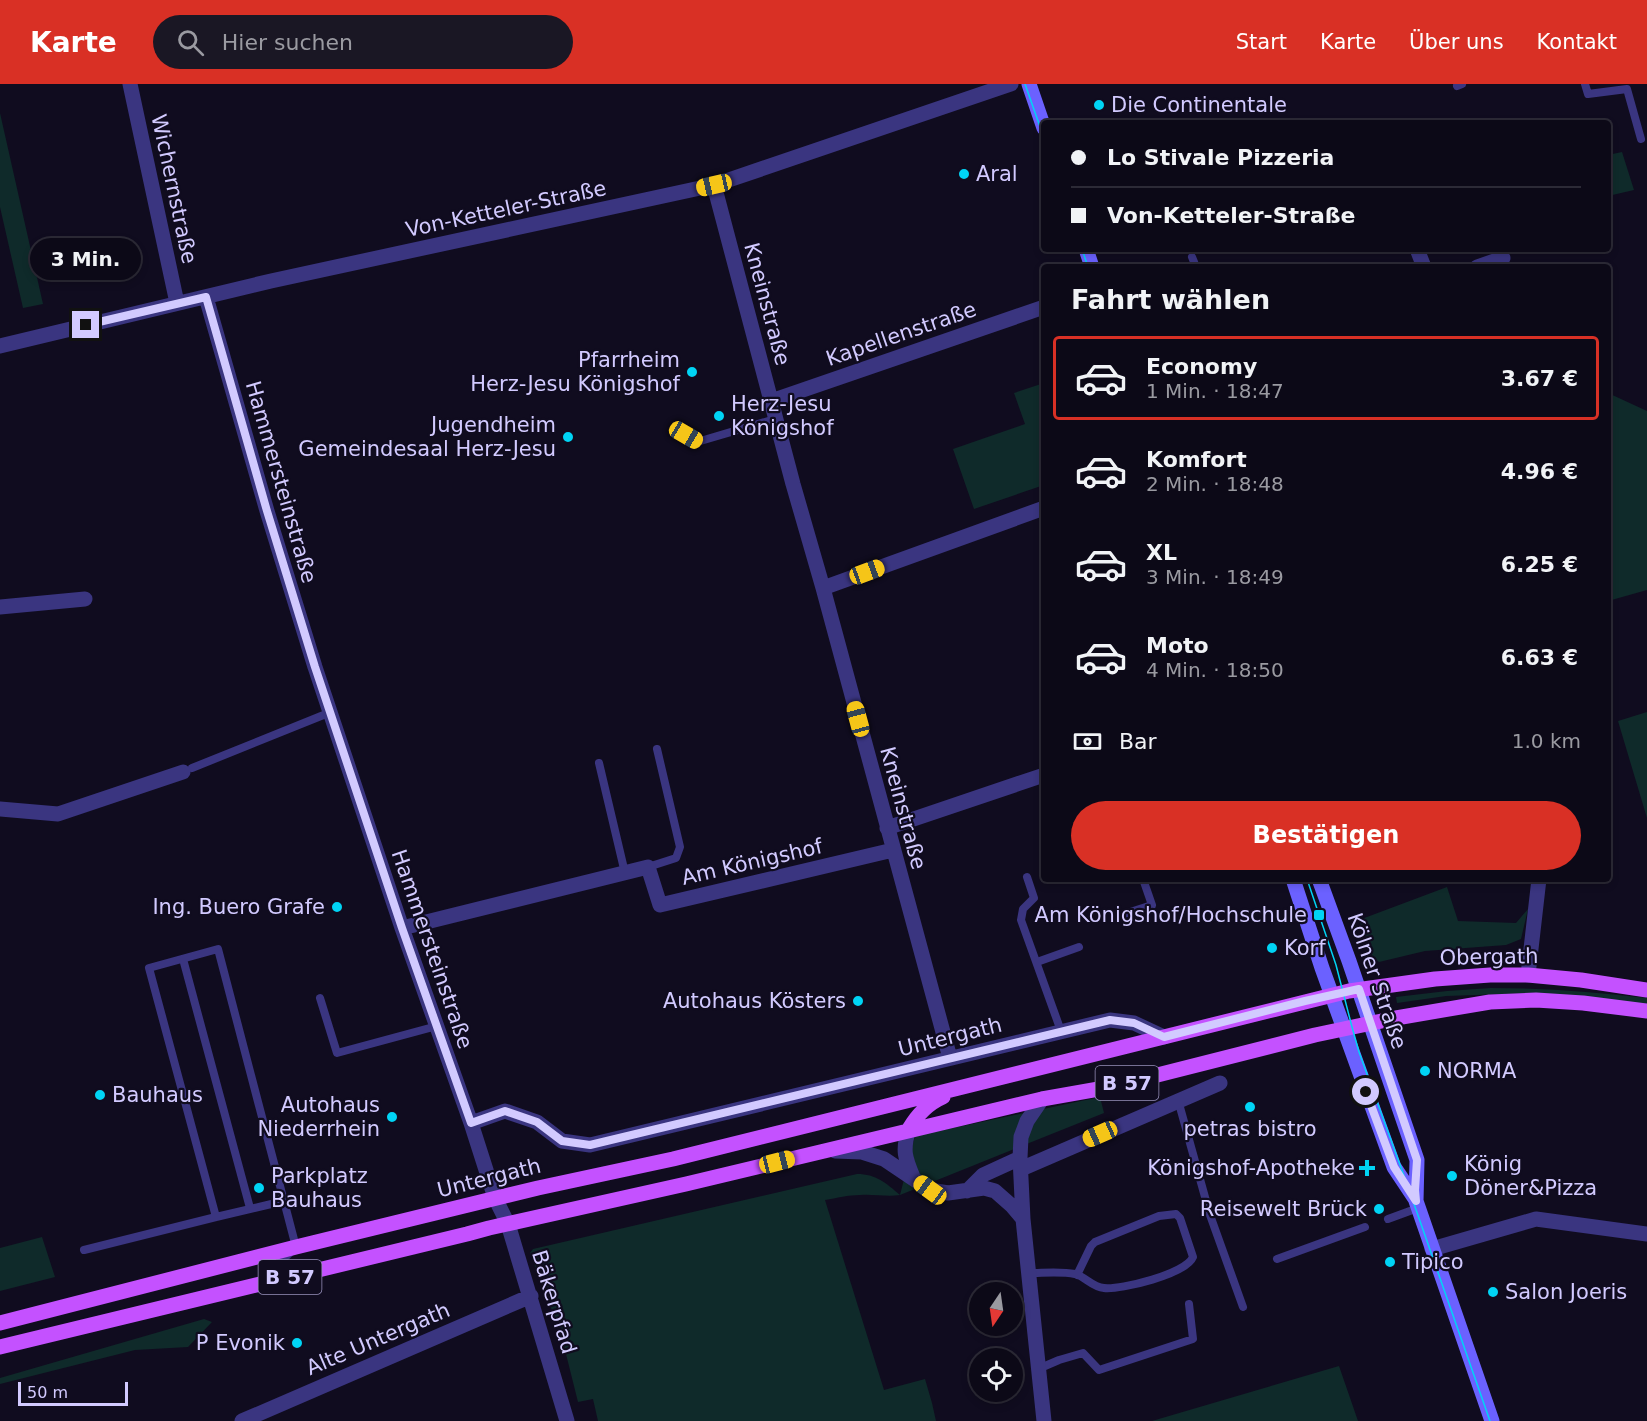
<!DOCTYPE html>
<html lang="de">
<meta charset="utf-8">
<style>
:root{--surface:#0c0917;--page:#1a1724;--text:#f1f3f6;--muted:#9a9aa1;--line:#2c2a36;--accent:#d93025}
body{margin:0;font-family:"DejaVu Sans",sans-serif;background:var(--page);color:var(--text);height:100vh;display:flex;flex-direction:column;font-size:22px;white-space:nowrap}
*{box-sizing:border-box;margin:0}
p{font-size:20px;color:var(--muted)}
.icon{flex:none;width:33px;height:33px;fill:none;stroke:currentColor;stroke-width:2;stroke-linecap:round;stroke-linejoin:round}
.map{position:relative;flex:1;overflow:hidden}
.sheet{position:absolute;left:1041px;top:180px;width:570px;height:618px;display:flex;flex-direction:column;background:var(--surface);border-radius:6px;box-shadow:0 3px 9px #0003,0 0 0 2px var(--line)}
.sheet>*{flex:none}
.guide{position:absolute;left:1041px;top:36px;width:570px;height:132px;border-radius:6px;box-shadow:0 3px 9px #0003,0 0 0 2px var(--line);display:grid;align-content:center;height:132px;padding:0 30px;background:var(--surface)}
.needle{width:39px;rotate:193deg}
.controls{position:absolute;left:969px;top:1198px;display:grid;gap:12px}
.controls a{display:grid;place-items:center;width:54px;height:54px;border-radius:50%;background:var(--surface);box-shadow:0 3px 9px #0003,0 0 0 2px var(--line);font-size:30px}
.scale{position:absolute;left:18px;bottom:15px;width:110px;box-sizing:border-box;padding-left:6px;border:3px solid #d2caff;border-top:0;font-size:16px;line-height:21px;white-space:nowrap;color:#d2caff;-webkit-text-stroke:4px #100c1f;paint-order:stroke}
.end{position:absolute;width:27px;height:27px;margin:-14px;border:8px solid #d2caff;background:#111;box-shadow:0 0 0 3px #111}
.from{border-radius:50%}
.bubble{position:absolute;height:42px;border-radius:21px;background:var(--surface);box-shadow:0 3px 9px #0003,0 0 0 2px var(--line);font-size:20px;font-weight:800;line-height:42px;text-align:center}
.car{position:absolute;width:18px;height:36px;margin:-18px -9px;border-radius:8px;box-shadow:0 0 4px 2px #0007;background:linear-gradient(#f5c518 24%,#345 0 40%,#f5c518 0 76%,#345 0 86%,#f5c518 0)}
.guide b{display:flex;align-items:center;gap:21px;height:57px;font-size:22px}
.guide b+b{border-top:2px solid var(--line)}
.guide i{width:15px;height:15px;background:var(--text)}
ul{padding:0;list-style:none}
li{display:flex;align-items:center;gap:18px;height:84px;margin:0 12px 9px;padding:0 18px;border:3px solid transparent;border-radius:6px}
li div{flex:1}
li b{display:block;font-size:22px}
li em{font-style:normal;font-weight:800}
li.selected{border-color:var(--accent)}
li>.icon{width:54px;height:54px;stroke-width:1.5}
h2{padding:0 30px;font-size:27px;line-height:72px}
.pay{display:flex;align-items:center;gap:15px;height:66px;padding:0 30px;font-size:22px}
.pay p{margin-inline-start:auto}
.button{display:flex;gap:12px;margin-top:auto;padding:12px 30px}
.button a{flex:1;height:69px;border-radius:36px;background:var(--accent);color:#fff;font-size:24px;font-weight:800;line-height:69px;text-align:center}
header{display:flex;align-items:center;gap:36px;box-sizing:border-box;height:84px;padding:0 30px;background:var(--accent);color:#fff}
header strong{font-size:28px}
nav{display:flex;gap:33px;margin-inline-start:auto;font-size:21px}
.search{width:420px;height:54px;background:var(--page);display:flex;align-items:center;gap:15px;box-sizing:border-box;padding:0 21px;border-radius:33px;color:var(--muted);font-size:22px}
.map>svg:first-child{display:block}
.green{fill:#0f2a2a}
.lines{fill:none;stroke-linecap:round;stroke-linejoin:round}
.service{stroke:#3a3580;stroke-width:8}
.minor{stroke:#3a3580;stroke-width:15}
.secondary{stroke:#6b61ff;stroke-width:15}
.primary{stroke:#c451ff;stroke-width:15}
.tram{stroke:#00d4f5;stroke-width:1.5}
.route{stroke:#d2caff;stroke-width:8}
.poi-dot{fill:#00d4f5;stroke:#100c1f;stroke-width:2}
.labels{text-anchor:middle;stroke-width:4.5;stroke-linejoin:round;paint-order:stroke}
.shield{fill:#100c1f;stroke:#9891bc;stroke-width:1.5}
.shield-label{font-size:20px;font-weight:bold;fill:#d2caff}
.poi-label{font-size:21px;fill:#d2caff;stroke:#100c1f;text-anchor:start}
.street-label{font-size:21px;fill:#d2caff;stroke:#100c1f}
</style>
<header>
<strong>Karte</strong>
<div class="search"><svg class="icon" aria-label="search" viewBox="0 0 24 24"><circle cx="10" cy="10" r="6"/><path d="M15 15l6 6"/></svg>Hier suchen</div>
<nav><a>Start</a><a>Karte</a><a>Über uns</a><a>Kontakt</a></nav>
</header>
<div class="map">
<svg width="1647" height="1337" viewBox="0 0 1647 1337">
<rect width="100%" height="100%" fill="#100c1f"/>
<path class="green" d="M 0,29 L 43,220 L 23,224 L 0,123 Z
M 1622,68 L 1634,106 L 1608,112 L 1608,71 Z
M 1044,299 L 1044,401 L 974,425 L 953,365 L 1025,340 L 1014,309 Z
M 1608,309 L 1647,327 L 1647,506 L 1608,517 Z
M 1647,628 L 1647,734 L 1618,637 Z
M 1447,803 L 1458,837 L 1516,839 L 1528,825 L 1521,855 L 1506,861 L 1425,867 L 1379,878 L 1370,872 L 1359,836 Z
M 1491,904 C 1543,904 1595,908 1647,914 L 1647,920 L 1536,909 L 1446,912 L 1397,919 L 1396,913 L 1447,907 Z
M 1100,1013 L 1104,1029 L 900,1111 C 887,1113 874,1110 860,1111 C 848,1111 837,1114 825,1116 L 884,1306 L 925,1295 L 932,1319 L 936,1337 L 598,1337 L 593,1315 L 578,1318 L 561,1250 L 530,1169 L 533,1165 L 857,1090 C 876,1090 886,1099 900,1111 L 915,1052 Z
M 42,1153 L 55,1193 L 0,1207 L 0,1164 Z
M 204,1235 L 212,1238 L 188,1263 L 135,1266 L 0,1300 L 0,1294 Z
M 1339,1282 L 1358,1337 L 1152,1337 Z"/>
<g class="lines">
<path class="service" d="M 1585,0 L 1588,10 L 1627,5 L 1641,55
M 1457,2 L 1462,0
M 1192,173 L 1196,183
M 675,345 L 697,358 L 775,335
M 599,679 L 625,789
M 192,684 L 331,628
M 648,783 L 676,774 L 680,763 L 657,665
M 1027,793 L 1034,814 L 1023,825 L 1021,836 L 1061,947
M 1124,830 L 1152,821 L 1143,795
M 183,875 L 250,1124
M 1037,878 L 1079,863
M 320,914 L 337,969 L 437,942
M 1178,1016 L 1210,1131 L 1243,1223
M 216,1133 L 284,1117
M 1388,1135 L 1418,1124
M 84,1166 L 216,1133 L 149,884 L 218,865 L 296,1163 L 260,1197
M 1277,1175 L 1365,1143
M 1029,1189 C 1043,1189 1061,1187 1075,1190 C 1086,1193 1092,1203 1104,1204 C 1121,1206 1186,1190 1193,1173 L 1180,1134 L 1176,1130 L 1159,1132 L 1095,1158 L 1091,1162 L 1077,1191
M 1038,1285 L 1059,1276 L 1083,1269 L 1099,1286 L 1193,1255 L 1189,1220"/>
<path class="minor" d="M 130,0 L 177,219
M 714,101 L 793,400 L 823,504 L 950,974
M 1417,165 L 1424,183
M 1477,183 L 1503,174
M 206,213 L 267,427 L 315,583 L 402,844 L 471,1039 L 495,1114 L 508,1140 L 567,1337
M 0,262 L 271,197 L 714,101 L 1011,0
M 771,317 L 1044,223
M 823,504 L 1044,424
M 0,523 L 85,515
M 0,725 L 58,730 L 183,688
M 887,744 L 1044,691
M 402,844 L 648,783 L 660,821 L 893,766
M 1528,891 L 1539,795
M 1042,1015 L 1027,1037 L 1021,1053 L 1020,1074 L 1023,1135 L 1044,1337
M 471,1039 L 505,1027 L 537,1038 L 562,1057 L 590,1061 L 1110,936 L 1134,939 L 1164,953
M 909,1045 C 902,1066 905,1074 913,1093
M 835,1067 L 862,1068 L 884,1075 L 930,1106 L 948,1109 L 984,1104 L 995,1107 L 1012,1122 L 1023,1135
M 1021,1085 L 1220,999
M 967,1107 L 983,1091 L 1020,1074
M 1432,1165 L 1536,1135 L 1647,1150
M 242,1337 L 531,1212"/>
<path class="secondary" d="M 1029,0 L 1044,44
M 1086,165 L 1092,183
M 1293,795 L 1322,884 L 1394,1083 L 1416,1116
M 1319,795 L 1349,877 L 1417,1076 L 1416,1117 L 1492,1337"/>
<path class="primary" d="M 909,1045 C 917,1031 927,1020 943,1013
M 0,1239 L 296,1163 L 538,1104 L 673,1075 L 1349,907 L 1435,895 L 1490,891 L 1528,891 L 1581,896 L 1647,906
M 0,1263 L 467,1150 L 489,1144 L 686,1100 L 1042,1015 L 1110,1003 L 1315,951 L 1396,934 L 1490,918 L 1536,916 L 1583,919 L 1647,927"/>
<path class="tram" d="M 1025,0 L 1044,54
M 1082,165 L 1088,183
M 1307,795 L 1336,881 L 1352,943 L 1359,968 L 1407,1100 L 1490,1337"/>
</g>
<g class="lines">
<path class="route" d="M 86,241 L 206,213 L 267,427 L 315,583 L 402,844 L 471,1039 L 505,1027 L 537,1038 L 562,1057 L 590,1061 L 1110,936 L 1134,939 L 1164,953 L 1305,917 L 1359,905 L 1417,1076 L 1415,1106 L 1416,1117 L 1394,1083 L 1366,1008"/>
</g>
<g class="poi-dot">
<circle cx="1099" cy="21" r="6"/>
<circle cx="964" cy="90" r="6"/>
<circle cx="692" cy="288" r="6"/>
<circle cx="719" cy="332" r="6"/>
<circle cx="568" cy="353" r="6"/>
<circle cx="337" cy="823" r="6"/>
<rect x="1313" y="825" width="12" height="12" rx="3"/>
<circle cx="1272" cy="864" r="6"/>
<circle cx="858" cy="917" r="6"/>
<circle cx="1425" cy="987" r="6"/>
<circle cx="100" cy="1011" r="6"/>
<circle cx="1250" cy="1023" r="6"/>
<circle cx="392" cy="1033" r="6"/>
<path d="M1364 1075h6v6h6v6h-6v6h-6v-6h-6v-6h6z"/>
<circle cx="1452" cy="1092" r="6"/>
<circle cx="259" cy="1104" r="6"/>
<circle cx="1379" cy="1125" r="6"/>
<circle cx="1390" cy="1178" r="6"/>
<circle cx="1493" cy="1208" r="6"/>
<circle cx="297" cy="1259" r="6"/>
</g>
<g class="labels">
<g class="shield">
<rect x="1095.5" y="982" width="63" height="34" rx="4.5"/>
<rect x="258.5" y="1176" width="63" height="34" rx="4.5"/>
</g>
<g class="shield-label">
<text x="1127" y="1006">B 57</text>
<text x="290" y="1200">B 57</text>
</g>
<g class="poi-label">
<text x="1111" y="28">Die Continentale</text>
<text x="976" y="97">Aral</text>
<text x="680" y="283" text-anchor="end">Pfarrheim<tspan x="680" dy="24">Herz-Jesu Königshof</tspan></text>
<text x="731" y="327">Herz-Jesu<tspan x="731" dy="24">Königshof</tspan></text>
<text x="556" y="348" text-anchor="end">Jugendheim<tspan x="556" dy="24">Gemeindesaal Herz-Jesu</tspan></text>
<text x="325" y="830" text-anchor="end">Ing. Buero Grafe</text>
<text x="1307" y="838" text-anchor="end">Am Königshof/Hochschule</text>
<text x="1284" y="871">Korf</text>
<text x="846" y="924" text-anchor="end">Autohaus Kösters</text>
<text x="1437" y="994">NORMA</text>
<text x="112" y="1018">Bauhaus</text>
<text x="380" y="1028" text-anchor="end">Autohaus<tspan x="380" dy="24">Niederrhein</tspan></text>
<text x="1250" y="1052" text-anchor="middle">petras bistro</text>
<text x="1464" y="1087">König<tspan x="1464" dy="24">Döner&amp;Pizza</tspan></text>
<text x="1355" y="1091" text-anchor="end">Königshof-Apotheke</text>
<text x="271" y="1099">Parkplatz<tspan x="271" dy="24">Bauhaus</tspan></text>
<text x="1367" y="1132" text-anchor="end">Reisewelt Brück</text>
<text x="1402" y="1185">Tipico</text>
<text x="1505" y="1215">Salon Joeris</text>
<text x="285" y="1266" text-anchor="end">P Evonik</text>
</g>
<g class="street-label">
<text transform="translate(174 105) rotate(78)" y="7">Wichernstraße</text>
<text transform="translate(506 125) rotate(-12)" y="7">Von-Ketteler-Straße</text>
<text transform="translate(767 220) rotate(75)" y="7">Kneinstraße</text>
<text transform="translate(901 250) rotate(-19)" y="7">Kapellenstraße</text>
<text transform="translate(281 398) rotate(74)" y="7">Hammersteinstraße</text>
<text transform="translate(903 724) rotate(75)" y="7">Kneinstraße</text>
<text transform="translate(752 778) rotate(-13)" y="7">Am Königshof</text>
<text transform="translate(432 865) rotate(71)" y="7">Hammersteinstraße</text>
<text transform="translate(1489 873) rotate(-1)" y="7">Obergath</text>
<text transform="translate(1377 897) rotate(71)" y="7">Kölner Straße</text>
<text transform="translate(950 953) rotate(-14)" y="7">Untergath</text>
<text transform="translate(489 1094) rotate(-14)" y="7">Untergath</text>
<text transform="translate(554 1218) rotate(73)" y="7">Bäkerpfad</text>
<text transform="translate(378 1255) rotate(-23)" y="7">Alte Untergath</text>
</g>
</g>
</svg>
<div class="controls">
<a><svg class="needle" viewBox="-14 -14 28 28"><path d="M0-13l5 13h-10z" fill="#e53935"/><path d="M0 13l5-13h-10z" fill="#9a9aa1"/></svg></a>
<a><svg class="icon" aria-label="locate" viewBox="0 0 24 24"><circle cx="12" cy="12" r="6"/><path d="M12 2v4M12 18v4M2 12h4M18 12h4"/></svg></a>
</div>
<div class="scale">50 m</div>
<i class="end from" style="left:1366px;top:1008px"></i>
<i class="end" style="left:86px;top:241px"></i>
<div class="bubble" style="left:30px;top:154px;width:111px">3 Min.</div>
<i class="car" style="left:714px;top:101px;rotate:257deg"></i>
<i class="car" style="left:686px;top:351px;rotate:120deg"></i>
<i class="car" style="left:867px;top:488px;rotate:70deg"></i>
<i class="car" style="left:858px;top:635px;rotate:345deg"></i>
<i class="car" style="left:1100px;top:1050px;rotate:246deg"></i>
<i class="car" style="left:777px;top:1078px;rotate:76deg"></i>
<i class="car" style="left:930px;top:1106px;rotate:306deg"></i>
<div class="guide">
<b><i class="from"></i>Lo Stivale Pizzeria</b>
<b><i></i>Von-Ketteler-Straße</b>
</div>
<section class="sheet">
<h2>Fahrt wählen</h2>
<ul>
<li class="selected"><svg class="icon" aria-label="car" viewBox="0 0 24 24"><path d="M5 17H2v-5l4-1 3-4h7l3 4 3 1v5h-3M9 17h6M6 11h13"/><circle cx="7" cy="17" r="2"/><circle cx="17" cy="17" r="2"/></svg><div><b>Economy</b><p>1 Min. · 18:47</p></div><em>3.67 €</em></li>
<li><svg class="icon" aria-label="car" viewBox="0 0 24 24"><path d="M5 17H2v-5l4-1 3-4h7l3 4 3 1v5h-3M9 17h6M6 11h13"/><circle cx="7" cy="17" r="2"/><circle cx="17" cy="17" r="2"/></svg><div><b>Komfort</b><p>2 Min. · 18:48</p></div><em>4.96 €</em></li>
<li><svg class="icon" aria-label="car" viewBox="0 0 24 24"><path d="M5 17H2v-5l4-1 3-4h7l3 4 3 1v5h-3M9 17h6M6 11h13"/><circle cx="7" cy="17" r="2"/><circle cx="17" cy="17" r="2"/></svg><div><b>XL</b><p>3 Min. · 18:49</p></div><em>6.25 €</em></li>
<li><svg class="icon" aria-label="car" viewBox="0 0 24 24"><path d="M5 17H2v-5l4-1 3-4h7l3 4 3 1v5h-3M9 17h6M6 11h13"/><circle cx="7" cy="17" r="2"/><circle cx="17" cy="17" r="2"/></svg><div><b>Moto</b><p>4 Min. · 18:50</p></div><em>6.63 €</em></li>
</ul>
<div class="pay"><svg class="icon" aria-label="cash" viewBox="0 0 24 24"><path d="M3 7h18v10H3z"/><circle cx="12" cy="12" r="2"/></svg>Bar<p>1.0 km</p></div>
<div class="button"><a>Bestätigen</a></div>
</section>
</div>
